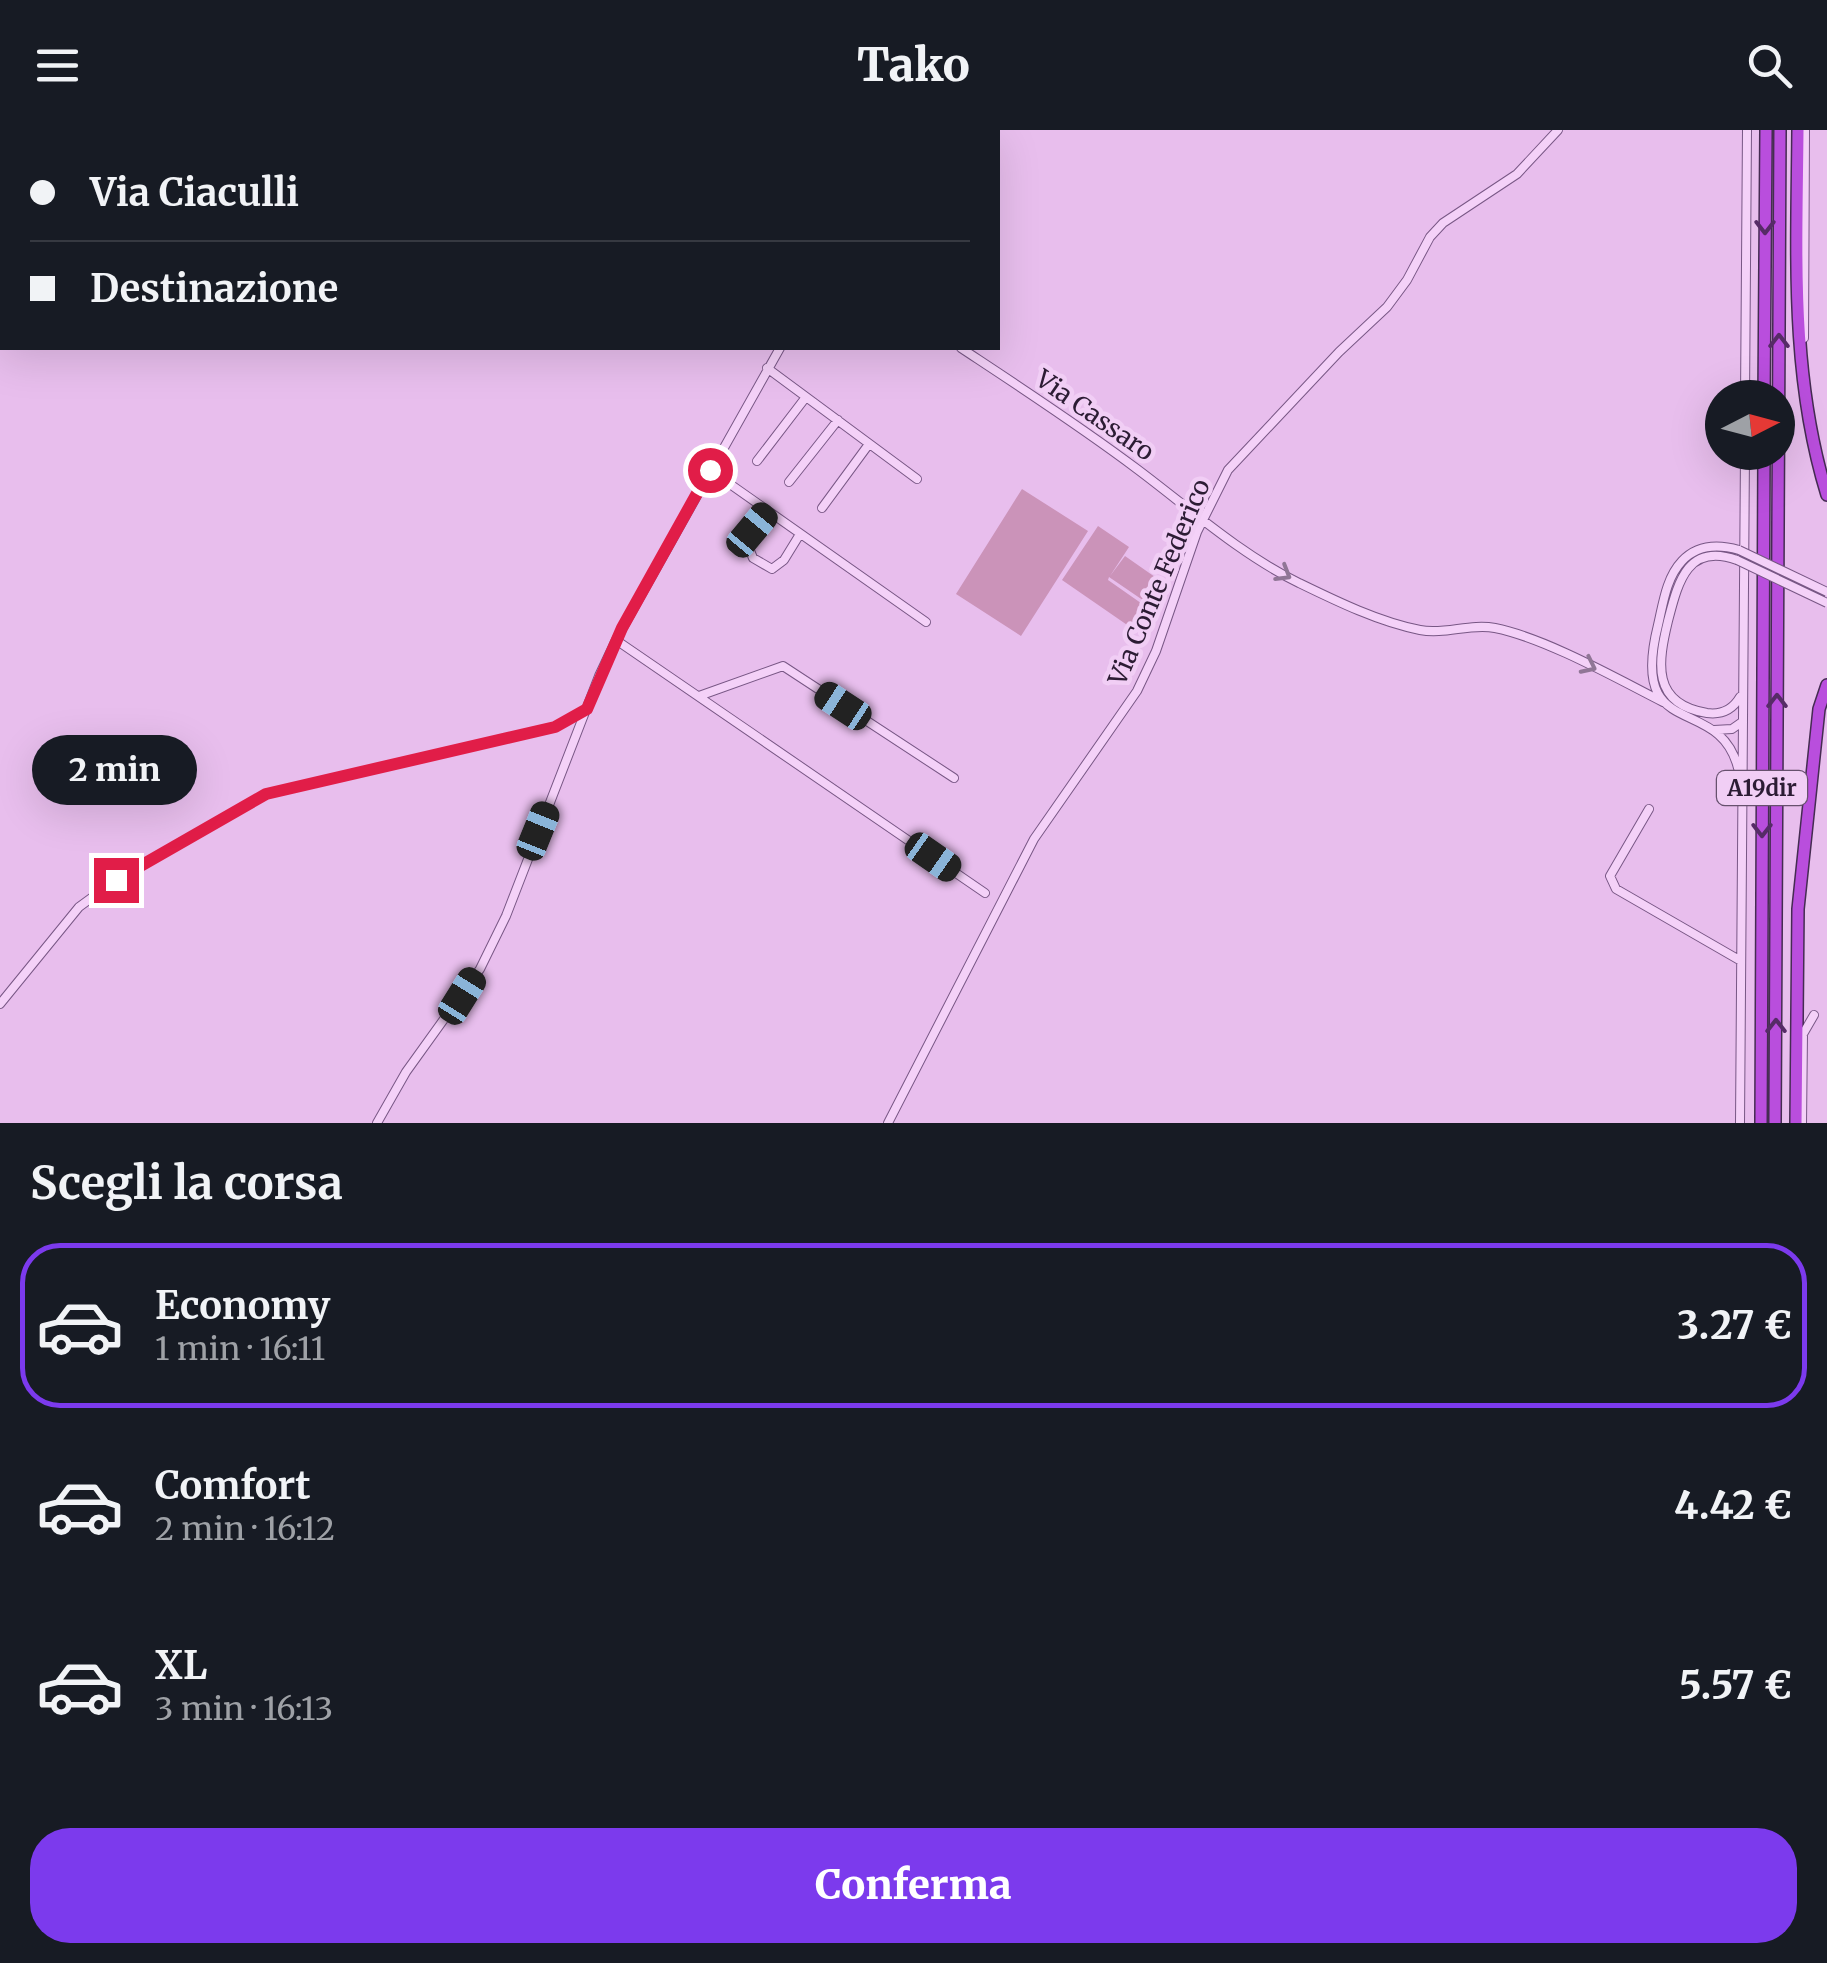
<!DOCTYPE html>
<html lang="it">
<meta charset="utf-8">
<style>
:root{--surface:#171b24;--page:#20242c;--text:#f1f3f6;--muted:#9ea1a6;--line:#363941;--accent:#7c3aed}
body{margin:0;font-family:Merriweather,serif;background:var(--page);color:var(--text);height:100vh;display:flex;flex-direction:column;font-size:38px;white-space:nowrap}
*{box-sizing:border-box;margin:0}
p{font-size:32px;color:var(--muted)}
.icon{flex:none;width:55px;height:55px;fill:none;stroke:currentColor;stroke-width:2;stroke-linecap:round;stroke-linejoin:round}
.map{position:relative;height:993px;overflow:hidden}
.side{display:flex;flex-direction:column;background:var(--surface);flex:1}
.side>*{flex:none}
.guide{position:absolute;left:0px;top:0px;width:1000px;height:220px;box-shadow:0 10px 40px #0002;display:grid;align-content:center;height:220px;padding:0 30px;background:var(--surface)}
.needle{width:65px;rotate:84deg}
.fabs{position:absolute;left:1705px;top:250px;display:grid;gap:20px}
.fabs a{display:grid;place-items:center;width:90px;height:90px;border-radius:50%;background:var(--surface);box-shadow:0 10px 40px #0002;font-size:50px}
.end{position:absolute;width:45px;height:45px;margin:-22px;border:12px solid #e11d48;background:#fff;box-shadow:0 0 0 5px #fff}
.from{border-radius:50%}
.bubble{position:absolute;height:70px;border-radius:35px;background:var(--surface);box-shadow:0 10px 40px #0002;font-size:32px;font-weight:800;line-height:70px;text-align:center}
.car{position:absolute;width:30px;height:60px;margin:-30px -15px;border-radius:12px;box-shadow:0 0 8px 2px #0007;background:linear-gradient(#222 24%,#8ab4d8 0 40%,#222 0 76%,#8ab4d8 0 86%,#222 0)}
.guide b{display:flex;align-items:center;gap:35px;height:95px;font-size:38px}
.guide b+b{border-top:2px solid var(--line)}
.guide i{width:25px;height:25px;background:var(--text)}
ul{padding:0;list-style:none}
li{display:flex;align-items:center;gap:30px;height:165px;margin:0 20px 15px;padding:0 10px;border:5px solid transparent;border-radius:40px}
li div{flex:1}
li b{display:block;font-size:38px}
li em{font-style:normal;font-weight:800}
li.active{border-color:var(--accent)}
li>.icon{width:90px;height:90px;stroke-width:1.5}
h2{padding:0 30px;font-size:45px;line-height:120px}
.primary-button{display:flex;gap:20px;margin-top:auto;padding:20px 30px}
.primary-button a{flex:1;height:115px;border-radius:40px;background:var(--accent);color:#fff;font-size:40px;font-weight:800;line-height:115px;text-align:center}
header{display:flex;justify-content:space-between;align-items:center;height:130px;padding:0 30px;background:var(--surface);font-size:45px;font-weight:800}
.map>svg:first-child{display:block}
.green{fill:#cb93b9}
.lines{fill:none;stroke-linecap:round;stroke-linejoin:round}
.minor-casing{stroke:#785785;stroke-width:10}
.highway-casing{stroke:#452c52;stroke-width:14}
.minor{stroke:#f4d1f8;stroke-width:8}
.highway{stroke:#b94edd;stroke-width:11}
.minor-bridge-casing{stroke:#785785;stroke-width:10;stroke-linecap:butt}
.minor-bridge{stroke:#f4d1f8;stroke-width:8}
.oneway{stroke:#562b67}
.oneway2{stroke:#907696}
.route{stroke:#e11d48;stroke-width:12}
.labels{text-anchor:middle;stroke-width:9;stroke-linejoin:round;paint-order:stroke}
.shield{fill:#f1cef5;stroke:#67516e;stroke-width:2.5}
.shield-label{font-size:22px;font-weight:bold;fill:#2c1c34}
.street-label{font-size:25px;fill:#2c1c34;stroke:#f1cef5}
</style>
<header><svg class="icon" aria-label="menu" viewBox="0 0 24 24"><path d="M4 6h16M4 12h16M4 18h16"/></svg>Tako<svg class="icon" aria-label="search" viewBox="0 0 24 24"><circle cx="10" cy="10" r="6"/><path d="M15 15l6 6"/></svg></header>
<div class="map">
<svg width="1827" height="993" viewBox="0 0 1827 993">
<rect width="100%" height="100%" fill="#e8beed"/>
<path class="green" d="M 1022,359 L 1088,401 L 1021,506 L 956,464 Z
M 1098,396 L 1129,417 L 1110,446 L 1125,426 L 1165,454 L 1150,475 L 1109,447 L 1108,450 L 1148,478 L 1133,499 L 1062,450 Z"/>
<g class="lines">
<g class="minor-casing">
<path id="minor" d="M 883,0 L 886,2
M 821,2 L 823,0
M 957,2 L 959,0
M 1804,208 L 1805,0
M 961,218 C 1020,257 1080,296 1137,339 C 1189,378 1240,424 1299,453 C 1336,471 1379,492 1420,500 C 1445,505 1470,493 1495,498 C 1545,508 1616,548 1663,572
M 767,238 L 917,349
M 1745,268 L 1747,0
M 757,331 L 806,267
M 710,340 L 926,492
M 789,352 L 838,290
M 822,378 L 869,314
M 767,381 L 746,411 L 753,428 L 772,439 L 784,430 L 800,404
M 1737,430 C 1687,412 1678,453 1668,491 C 1658,532 1651,574 1707,583 C 1722,585 1733,579 1740,567
M 616,510 L 985,763
M 699,566 L 783,536 L 954,648
M 1714,600 L 1732,599 L 1742,592
M 1738,638 C 1719,562 1628,615 1658,495 C 1663,474 1666,448 1682,431 C 1697,415 1718,414 1739,420
M 1649,679 L 1610,746 L 1616,759 L 1741,831
M 0,874 L 79,777 L 116,750 L 266,664 L 555,597 L 587,579
M 377,993 L 406,942 L 480,839 L 506,786 L 599,546 L 616,510 L 780,218
M 888,993 L 1034,709 L 1137,561 L 1156,521 L 1197,402 L 1228,340 L 1339,222 L 1387,177 L 1407,150 L 1430,107 L 1443,93 L 1517,44 L 1558,0
M 1740,993 L 1745,322
M 1802,993 L 1803,904 L 1814,885"/>
</g>
<g class="highway-casing">
<path id="highway" d="M 1798,0 C 1797,124 1790,245 1827,365
M 1764,268 L 1766,0
M 1761,993 L 1764,322
M 1775,993 L 1780,0
M 1796,993 L 1798,779 L 1819,579 L 1827,555"/>
</g>
<use href="#minor" class="minor"/>
<use href="#highway" class="highway"/>
<g class="minor-bridge-casing">
<path id="minor-bridge" d="M 1739,420 L 1827,462
M 1737,430 L 1827,473"/>
</g>
<use href="#minor-bridge" class="minor-bridge"/>
</g>
<defs><path id="oneway-chevron" d="M-2-3.5L2.5 0L-2 3.5" fill="none" stroke-width="1.6" stroke-linecap="round" stroke-linejoin="round" transform="scale(2.5)"/></defs>
<g class="oneway">
<use href="#oneway-chevron" transform="translate(1765 97) rotate(90)"/>
<use href="#oneway-chevron" transform="translate(1779 211) rotate(-90)"/>
<use href="#oneway-chevron" transform="translate(1777 571) rotate(-90)"/>
<use href="#oneway-chevron" transform="translate(1762 700) rotate(90)"/>
<use href="#oneway-chevron" transform="translate(1776 896) rotate(-90)"/>
</g>
<g class="oneway2">
<use href="#oneway-chevron" transform="translate(1284 444) rotate(31)"/>
<use href="#oneway-chevron" transform="translate(1589 536) rotate(26)"/>
</g>
<g class="lines">
<path class="route" d="M 116,750 L 266,664 L 555,597 L 587,579 L 622,498 L 710,340"/>
</g>
<g class="labels">
<rect class="shield" x="1717" y="641" width="90" height="34" rx="8"/>
<g class="shield-label">
<text x="1762" y="666">A19dir</text>
</g>
<g class="street-label">
<text transform="translate(1095 285) rotate(35)" y="9">Via Cassaro</text>
<text transform="translate(1159 452) rotate(-67)" y="9">Via Conte Federico</text>
</g>
</g>
</svg>
<div class="fabs">
<a><svg class="needle" viewBox="-14 -14 28 28"><path d="M0-13l5 13h-10z" fill="#e53935"/><path d="M0 13l5-13h-10z" fill="#9ea1a6"/></svg></a>
</div>
<i class="end from" style="left:710px;top:340px"></i>
<i class="end" style="left:116px;top:750px"></i>
<div class="bubble" style="left:32px;top:605px;width:165px">2 min</div>
<i class="car" style="left:752px;top:400px;rotate:40deg"></i>
<i class="car" style="left:843px;top:576px;rotate:303deg"></i>
<i class="car" style="left:538px;top:701px;rotate:22deg"></i>
<i class="car" style="left:933px;top:727px;rotate:125deg"></i>
<i class="car" style="left:462px;top:866px;rotate:32deg"></i>
<div class="guide">
<b><i class="from"></i>Via Ciaculli</b>
<b><i></i>Destinazione</b>
</div>
</div>
<section class="side">
<h2>Scegli la corsa</h2>
<ul>
<li class="active"><svg class="icon" aria-label="car" viewBox="0 0 24 24"><path d="M5 17H2v-5l4-1 3-4h7l3 4 3 1v5h-3M9 17h6M6 11h13"/><circle cx="7" cy="17" r="2"/><circle cx="17" cy="17" r="2"/></svg><div><b>Economy</b><p>1 min · 16:11</p></div><em>3.27 €</em></li>
<li><svg class="icon" aria-label="car" viewBox="0 0 24 24"><path d="M5 17H2v-5l4-1 3-4h7l3 4 3 1v5h-3M9 17h6M6 11h13"/><circle cx="7" cy="17" r="2"/><circle cx="17" cy="17" r="2"/></svg><div><b>Comfort</b><p>2 min · 16:12</p></div><em>4.42 €</em></li>
<li><svg class="icon" aria-label="car" viewBox="0 0 24 24"><path d="M5 17H2v-5l4-1 3-4h7l3 4 3 1v5h-3M9 17h6M6 11h13"/><circle cx="7" cy="17" r="2"/><circle cx="17" cy="17" r="2"/></svg><div><b>XL</b><p>3 min · 16:13</p></div><em>5.57 €</em></li>
</ul>
<div class="primary-button"><a>Conferma</a></div>
</section>
